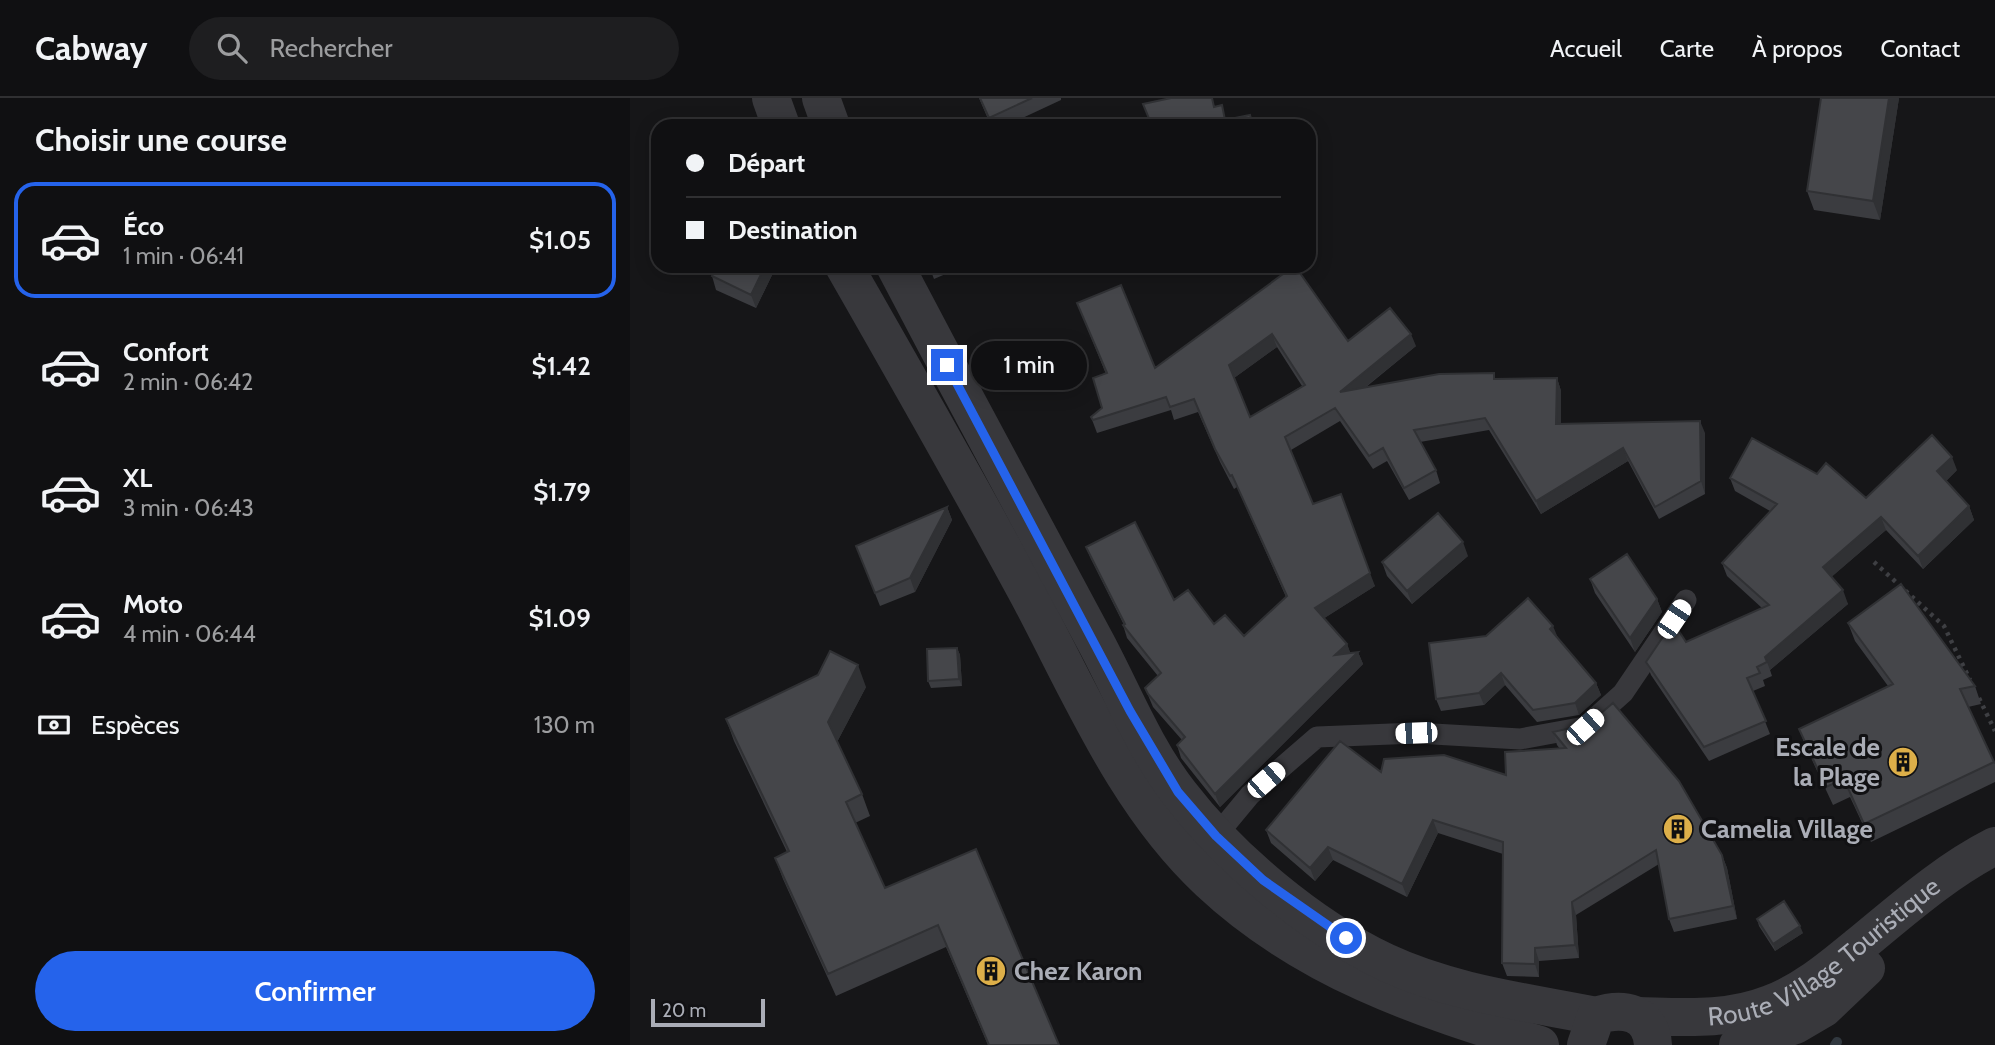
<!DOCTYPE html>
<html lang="fr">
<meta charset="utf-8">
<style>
:root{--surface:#101012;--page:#1e1e20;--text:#f1f3f6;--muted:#9c9d9f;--line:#303032;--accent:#2563eb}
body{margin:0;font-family:Cabin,sans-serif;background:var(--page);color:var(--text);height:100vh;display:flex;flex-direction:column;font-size:26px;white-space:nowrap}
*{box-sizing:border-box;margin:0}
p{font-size:23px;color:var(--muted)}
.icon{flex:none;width:38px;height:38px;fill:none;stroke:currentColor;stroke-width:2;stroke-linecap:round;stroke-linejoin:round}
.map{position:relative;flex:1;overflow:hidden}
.panel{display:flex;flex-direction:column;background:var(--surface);width:630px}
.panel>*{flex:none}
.top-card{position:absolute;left:21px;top:21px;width:665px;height:154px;border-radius:21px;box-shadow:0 4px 18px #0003,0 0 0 2px var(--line);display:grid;align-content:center;height:154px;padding:0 35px;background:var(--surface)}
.scale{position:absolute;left:21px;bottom:18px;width:114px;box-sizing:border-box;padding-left:7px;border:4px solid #aaadb6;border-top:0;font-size:19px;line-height:24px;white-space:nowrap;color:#aaadb6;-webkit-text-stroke:5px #111113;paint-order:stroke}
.end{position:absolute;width:32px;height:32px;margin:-16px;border:9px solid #2563eb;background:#fff;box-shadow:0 0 0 4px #fff}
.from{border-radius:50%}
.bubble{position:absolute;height:49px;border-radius:24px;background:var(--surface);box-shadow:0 4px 18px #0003,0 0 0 2px var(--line);font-size:23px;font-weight:600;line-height:49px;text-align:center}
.car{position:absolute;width:21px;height:42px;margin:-21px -10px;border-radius:9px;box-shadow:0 0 5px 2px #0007;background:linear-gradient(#fff 24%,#345 0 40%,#fff 0 76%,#345 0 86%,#fff 0)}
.top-card b{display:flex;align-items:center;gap:24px;height:66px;font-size:26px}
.top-card b+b{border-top:2px solid var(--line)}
.top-card i{width:18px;height:18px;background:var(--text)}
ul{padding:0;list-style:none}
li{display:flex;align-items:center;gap:21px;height:116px;margin:0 14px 10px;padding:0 21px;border:4px solid transparent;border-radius:21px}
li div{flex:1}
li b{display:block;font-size:26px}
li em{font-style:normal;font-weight:600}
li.on{border-color:var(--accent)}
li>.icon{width:63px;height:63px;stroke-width:1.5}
h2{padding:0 35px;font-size:32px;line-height:84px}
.pay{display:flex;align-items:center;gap:18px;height:77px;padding:0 35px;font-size:26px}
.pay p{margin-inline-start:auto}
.cta{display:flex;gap:14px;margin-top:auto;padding:14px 35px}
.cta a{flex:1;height:80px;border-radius:42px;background:var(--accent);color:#fff;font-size:28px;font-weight:600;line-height:80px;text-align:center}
header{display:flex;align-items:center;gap:42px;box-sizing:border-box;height:98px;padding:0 35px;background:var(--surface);border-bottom:2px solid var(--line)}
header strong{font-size:33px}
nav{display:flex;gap:38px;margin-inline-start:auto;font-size:24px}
.search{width:490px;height:63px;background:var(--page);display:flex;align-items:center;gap:18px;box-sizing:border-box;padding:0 24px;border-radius:38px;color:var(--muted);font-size:26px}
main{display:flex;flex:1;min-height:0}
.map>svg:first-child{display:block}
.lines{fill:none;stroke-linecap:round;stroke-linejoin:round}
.stream{stroke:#31383f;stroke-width:10}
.path{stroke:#3e3f43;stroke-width:4.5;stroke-dasharray:3.5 5;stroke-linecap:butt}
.service{stroke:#38383c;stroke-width:21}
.minor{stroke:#38383c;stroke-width:38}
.wall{fill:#3b3c40;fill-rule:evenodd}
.shaded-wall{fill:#303134}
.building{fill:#45464a;stroke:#303134;stroke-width:2;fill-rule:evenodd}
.route{stroke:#2563eb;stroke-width:9}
.labels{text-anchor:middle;stroke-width:6;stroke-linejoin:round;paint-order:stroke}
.poi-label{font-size:26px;font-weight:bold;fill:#aaadb6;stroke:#111113;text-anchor:start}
.street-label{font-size:26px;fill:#aaadb6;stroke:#111113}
</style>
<header>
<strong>Cabway</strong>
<div class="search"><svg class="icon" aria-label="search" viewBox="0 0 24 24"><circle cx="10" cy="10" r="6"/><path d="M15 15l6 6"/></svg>Rechercher</div>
<nav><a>Accueil</a><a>Carte</a><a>À propos</a><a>Contact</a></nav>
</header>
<main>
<section class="panel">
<h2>Choisir une course</h2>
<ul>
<li class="on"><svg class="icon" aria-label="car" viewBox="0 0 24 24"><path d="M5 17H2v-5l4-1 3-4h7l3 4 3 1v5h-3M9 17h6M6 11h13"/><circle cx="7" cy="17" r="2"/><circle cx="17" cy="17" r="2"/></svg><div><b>Éco</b><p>1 min · 06:41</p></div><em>$1.05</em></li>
<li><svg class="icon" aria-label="car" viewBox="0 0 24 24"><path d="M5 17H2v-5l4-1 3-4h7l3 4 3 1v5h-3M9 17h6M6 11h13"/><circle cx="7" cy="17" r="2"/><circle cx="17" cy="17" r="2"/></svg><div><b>Confort</b><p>2 min · 06:42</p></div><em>$1.42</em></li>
<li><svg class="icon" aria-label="car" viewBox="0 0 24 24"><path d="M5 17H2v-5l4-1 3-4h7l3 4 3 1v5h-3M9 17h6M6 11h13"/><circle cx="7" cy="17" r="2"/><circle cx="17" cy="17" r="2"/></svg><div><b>XL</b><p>3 min · 06:43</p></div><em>$1.79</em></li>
<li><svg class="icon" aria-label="car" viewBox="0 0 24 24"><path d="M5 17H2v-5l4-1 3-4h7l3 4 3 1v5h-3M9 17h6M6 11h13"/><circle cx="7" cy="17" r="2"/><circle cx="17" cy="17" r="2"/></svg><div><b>Moto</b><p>4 min · 06:44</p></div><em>$1.09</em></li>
</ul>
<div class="pay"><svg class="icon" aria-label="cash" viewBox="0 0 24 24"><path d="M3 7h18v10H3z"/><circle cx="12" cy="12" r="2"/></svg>Espèces<p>130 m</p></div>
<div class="cta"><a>Confirmer</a></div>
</section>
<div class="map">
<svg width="1365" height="947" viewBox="0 0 1365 947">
<rect width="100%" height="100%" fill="#161618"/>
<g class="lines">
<path class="stream" d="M 1205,947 L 1207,944"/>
<path class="path" d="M 1244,464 L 1314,528 L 1340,582
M 1349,600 L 1365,633"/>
<path class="service" d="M 586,738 L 620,697 L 687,639 L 786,635 L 890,641 L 955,629 L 993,595 L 1056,502"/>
<g class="minor">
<path d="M 141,0 L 151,28"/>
<path d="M 191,0 L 201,28"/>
<path d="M 214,168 C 277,278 339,387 399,498 C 451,596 497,707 579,783 C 674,872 788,910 910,947"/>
<path d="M 265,168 C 330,292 396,415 463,539 C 491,590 513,649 550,696 C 600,761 680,828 755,864 C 821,895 896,904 966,918"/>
<path id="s1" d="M 1008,918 C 1053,919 1097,923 1140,906 C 1174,893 1200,871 1228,848 C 1272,812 1314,774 1365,748"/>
<path d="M 956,947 L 966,918 C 992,909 1021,913 1023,947"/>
<path d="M 1108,947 L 1165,927 L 1194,910 L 1236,870"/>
</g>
</g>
<path class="wall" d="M 349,0 L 431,0 L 431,2 L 375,28 L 361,28 Z
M 1269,0 L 1250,122 L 1184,112 L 1177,93 Z
M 86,168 L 142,168 L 144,173 L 126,210 L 86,192 L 82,178 Z
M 299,168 L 334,168 L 304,181 Z
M 664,168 L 718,243 L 786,248 L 736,289 L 866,281 L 927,280 L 931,293 L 931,326 L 1075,335 L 1075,396 L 1029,421 L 998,363 L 911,416 L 859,332 L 790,344 L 806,372 L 810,385 L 779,402 L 757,363 L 743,371 L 710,323 L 661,352 L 683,406 L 745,488 L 694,520 L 717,546 L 720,555 L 728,554 L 733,566 L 590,709 L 551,660 L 547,647 L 552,642 L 523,609 L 515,590 L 528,578 L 497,540 L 493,527 L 494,527 L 461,461 L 456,449 L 584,526 L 614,538 L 656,499 L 607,389 L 604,391 L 590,364 L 568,314 L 544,322 L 541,312 L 467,335 L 461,319 L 472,310 L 476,276 L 447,205 L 525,270 ZM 647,249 L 672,288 L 620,319 L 604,280 Z
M 1327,372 L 1316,383 L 1339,408 L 1344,422 L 1293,471 L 1256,432 L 1201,479 L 1218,506 L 1140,572 L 1142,578 L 1133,582 L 1135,588 L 1123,593 L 1140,636 L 1079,663 L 1021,577 L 1016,564 L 1056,544 L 1132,510 L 1097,478 L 1092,465 L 1140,413 L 1105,393 L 1100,380 L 1187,376 L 1236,400 Z
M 317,409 L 322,422 L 285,494 L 250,508 L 226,448 Z
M 838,458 L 782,506 L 757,478 L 752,464 Z
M 960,481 L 1027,501 L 1032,514 L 1005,554 L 965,495 Z
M 1218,525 L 1345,588 L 1351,606 L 1338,609 L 1365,666 L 1365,684 L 1241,744 L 1220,699 L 1203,707 L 1176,649 L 1169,631 L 1258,588 L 1225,543 Z
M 927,540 L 966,585 L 971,597 L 949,617 L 907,624 L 875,587 L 854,607 L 811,613 L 806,601 Z
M 327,550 L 330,557 L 332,588 L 301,590 L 298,583 Z
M 236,589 L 207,644 L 232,696 L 240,718 L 225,725 L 255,790 L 346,751 L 429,947 L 358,947 L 316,849 L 206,898 L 153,781 L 145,760 L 157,754 L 104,643 L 96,621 Z
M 923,634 L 1092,757 L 1097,770 L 1107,821 L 1044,834 L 1039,821 L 1029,766 L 946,817 L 949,860 L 909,863 L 909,879 L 877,878 L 872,865 L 873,756 L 808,735 L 777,799 L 703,762 L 685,783 L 641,745 L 636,732 L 751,674 L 876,677 L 930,651 L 927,647 Z
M 1127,821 L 1173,835 L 1145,853 L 1129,828 Z"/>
<path class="shaded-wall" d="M 1259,0 L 1269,0 L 1250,122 L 1243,103 Z
M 135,168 L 142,168 L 144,173 L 126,210 L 121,197 Z
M 642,236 L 647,249 L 604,280 L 599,267 Z
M 781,236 L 786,248 L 714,306 L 710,294 Z
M 927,280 L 931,293 L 931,339 L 926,326 Z
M 1070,323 L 1075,335 L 1075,396 L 1071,383 Z
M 993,350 L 998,363 L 911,416 L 906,403 Z
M 1322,359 L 1327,372 L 1312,387 L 1307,373 Z
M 1339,408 L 1344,422 L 1293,471 L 1288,458 Z
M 317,409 L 322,422 L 285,494 L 280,480 Z
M 1251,419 L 1256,432 L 1198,482 L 1193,469 Z
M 833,444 L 838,458 L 782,506 L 777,493 Z
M 740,475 L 745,488 L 690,523 L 685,510 Z
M 1213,492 L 1218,506 L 1140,572 L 1135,559 Z
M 1027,501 L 1032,514 L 1005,554 L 1000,540 Z
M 923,528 L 928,540 L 920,531 Z
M 717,546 L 722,559 L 705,557 Z
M 327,550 L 330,557 L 332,588 L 329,581 Z
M 728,554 L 733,566 L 590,709 L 585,696 Z
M 228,567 L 236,589 L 206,646 L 198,624 Z
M 871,575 L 875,587 L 854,607 L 849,595 Z
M 966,585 L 971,597 L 949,617 L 945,605 Z
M 803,722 L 808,735 L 777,799 L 772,786 Z
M 698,749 L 703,762 L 685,783 L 680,770 Z
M 1092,757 L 1097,770 L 1107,821 L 1103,808 Z
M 942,804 L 946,817 L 949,860 L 945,847 Z
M 1170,828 L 1173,835 L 1145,853 L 1143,846 Z
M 905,850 L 909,863 L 909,879 L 905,866 Z"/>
<path class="building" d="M 350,0 L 402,0 L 359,20 Z
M 541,0 L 582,0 L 584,9 L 592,7 L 595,22 L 620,17 L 623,28 L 522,28 L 513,6 Z
M 1191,0 L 1259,0 L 1243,103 L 1177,93 Z
M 86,168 L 135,168 L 121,197 L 82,178 Z
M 664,168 L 665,168 L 718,243 L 760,210 L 781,236 L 710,294 L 809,276 L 864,275 L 864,281 L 927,280 L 926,326 L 1070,323 L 1071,383 L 1025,409 L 993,350 L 906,403 L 855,320 L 784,332 L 806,372 L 774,390 L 753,350 L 739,358 L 705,310 L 655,339 L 683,406 L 711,396 L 740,475 L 685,510 L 717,546 L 705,557 L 728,554 L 585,696 L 547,647 L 555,639 L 518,596 L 515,590 L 531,575 L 493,527 L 495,526 L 456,449 L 505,424 L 544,502 L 558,492 L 584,526 L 595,517 L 614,538 L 657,498 L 602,377 L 600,378 L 585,351 L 564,301 L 540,309 L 536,299 L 463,322 L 461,319 L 472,310 L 463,280 L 477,275 L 447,205 L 491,187 L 525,270 ZM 642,236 L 675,287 L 620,319 L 599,267 Z
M 1302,337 L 1322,359 L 1307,373 L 1339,408 L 1288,458 L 1251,419 L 1193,469 L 1213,492 L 1135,559 L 1137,564 L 1127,569 L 1130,575 L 1117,580 L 1136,623 L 1074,649 L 1016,564 L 1043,524 L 1056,544 L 1139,507 L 1092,465 L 1147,406 L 1100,380 L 1122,340 L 1187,376 L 1196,365 L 1236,400 Z
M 317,409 L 280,480 L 245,495 L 226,448 Z
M 808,415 L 833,444 L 777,493 L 752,464 Z
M 997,456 L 1027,501 L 1000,540 L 960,481 Z
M 1271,486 L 1345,588 L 1330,591 L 1364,664 L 1234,726 L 1214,681 L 1196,689 L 1169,631 L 1263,586 L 1218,525 Z
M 898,500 L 923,528 L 920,531 L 966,585 L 945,605 L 903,612 L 871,575 L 849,595 L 806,601 L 799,545 L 856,538 Z
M 327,550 L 329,581 L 298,583 L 297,551 Z
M 200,553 L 228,567 L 198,624 L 232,696 L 216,704 L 255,790 L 346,751 L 429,947 L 359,947 L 308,827 L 198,876 L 145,760 L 159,753 L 96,621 L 188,577 Z
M 983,605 L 1049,683 L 1092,757 L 1103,808 L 1039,821 L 1026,752 L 942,804 L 945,847 L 905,850 L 905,866 L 872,865 L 873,744 L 803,722 L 772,786 L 698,749 L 680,770 L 636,732 L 710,643 L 751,674 L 754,661 L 814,657 L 876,677 L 875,654 L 936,650 L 923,634 L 958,626 Z
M 1154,803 L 1170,828 L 1143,846 L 1127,821 Z"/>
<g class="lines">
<path class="route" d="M 317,267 L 500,613 L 548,694 L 586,738 L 633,782 L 716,840"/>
</g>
<defs>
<g id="building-disc" transform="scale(1.575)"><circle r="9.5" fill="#ddaf49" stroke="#111113"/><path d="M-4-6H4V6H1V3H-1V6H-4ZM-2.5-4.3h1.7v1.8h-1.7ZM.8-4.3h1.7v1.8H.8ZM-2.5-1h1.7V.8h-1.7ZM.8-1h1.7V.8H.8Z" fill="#111"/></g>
</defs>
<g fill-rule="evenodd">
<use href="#building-disc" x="1273" y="664"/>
<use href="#building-disc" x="1048" y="731"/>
<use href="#building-disc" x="361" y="873"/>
</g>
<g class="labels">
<g class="poi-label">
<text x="1250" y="658" text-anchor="end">Escale de<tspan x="1250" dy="30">la Plage</tspan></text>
<text x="1071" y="740">Camelia Village</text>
<text x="384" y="882">Chez Karon</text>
</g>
<g class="street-label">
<text dy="9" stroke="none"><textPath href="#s1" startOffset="205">Route Village Touristique</textPath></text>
</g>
</g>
</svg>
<div class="scale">20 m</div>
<i class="end from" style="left:716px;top:840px"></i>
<i class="end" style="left:317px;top:267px"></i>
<div class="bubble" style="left:341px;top:243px;width:116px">1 min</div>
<i class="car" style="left:1044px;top:521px;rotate:34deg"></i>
<i class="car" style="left:955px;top:629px;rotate:48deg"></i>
<i class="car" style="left:786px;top:635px;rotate:268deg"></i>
<i class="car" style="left:636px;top:682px;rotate:49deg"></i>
<div class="top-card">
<b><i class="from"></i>Départ</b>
<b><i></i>Destination</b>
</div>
</div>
</main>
